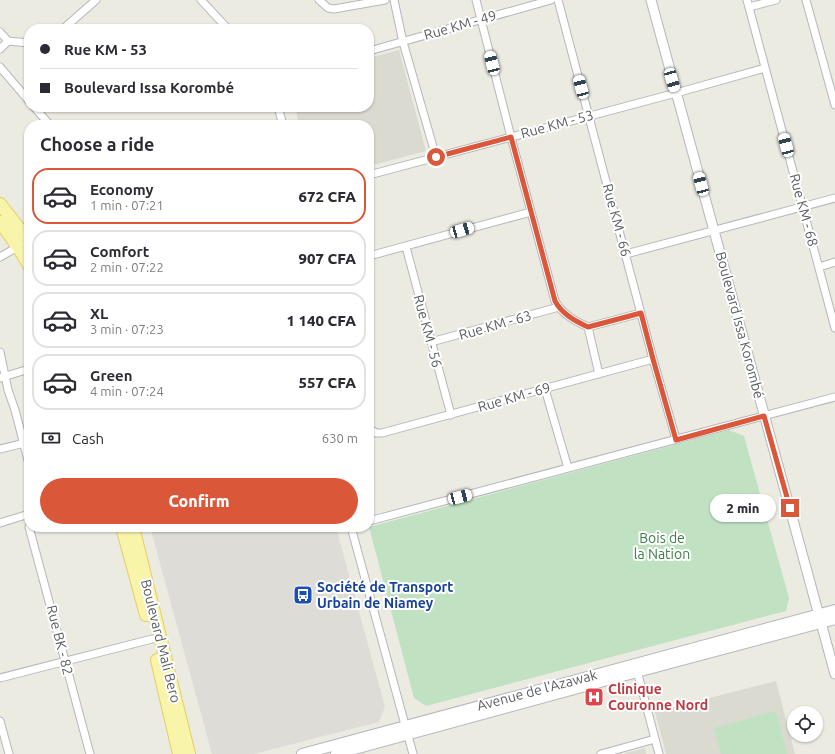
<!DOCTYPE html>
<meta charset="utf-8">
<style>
:root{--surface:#fff;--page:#f2f2f3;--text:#2b2b33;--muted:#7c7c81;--line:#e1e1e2;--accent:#da5739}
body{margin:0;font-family:Ubuntu,sans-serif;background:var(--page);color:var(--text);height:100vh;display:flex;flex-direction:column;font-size:15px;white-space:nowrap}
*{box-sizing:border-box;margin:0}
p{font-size:13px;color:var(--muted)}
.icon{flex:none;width:22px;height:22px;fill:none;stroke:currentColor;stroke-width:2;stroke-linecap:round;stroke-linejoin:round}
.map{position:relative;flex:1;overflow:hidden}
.sheet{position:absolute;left:24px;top:120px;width:350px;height:412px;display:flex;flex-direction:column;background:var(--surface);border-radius:16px;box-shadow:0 1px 3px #0004}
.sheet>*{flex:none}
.top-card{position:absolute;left:24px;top:24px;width:350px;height:88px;border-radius:16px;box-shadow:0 1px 3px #0004;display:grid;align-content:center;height:88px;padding:0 16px;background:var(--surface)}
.controls{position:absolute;left:787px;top:706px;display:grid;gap:8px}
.controls a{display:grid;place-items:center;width:36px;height:36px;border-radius:50%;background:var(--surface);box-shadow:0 1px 3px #0004;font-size:20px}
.end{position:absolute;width:18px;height:18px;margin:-9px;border:5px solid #da5739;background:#fff;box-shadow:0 0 0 2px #fff}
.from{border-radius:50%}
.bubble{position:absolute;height:28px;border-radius:14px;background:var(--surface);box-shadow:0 1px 3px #0004;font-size:13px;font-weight:800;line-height:28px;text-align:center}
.car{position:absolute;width:12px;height:24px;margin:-12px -6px;border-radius:5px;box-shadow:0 0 3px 1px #0007;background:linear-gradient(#fff 24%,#345 0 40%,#fff 0 76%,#345 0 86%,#fff 0)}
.top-card b{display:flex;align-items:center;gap:14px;height:38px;font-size:15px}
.top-card b+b{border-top:1px solid var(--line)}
.top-card i{width:10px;height:10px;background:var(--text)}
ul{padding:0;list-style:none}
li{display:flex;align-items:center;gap:12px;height:56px;margin:0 8px 6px;padding:0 8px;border:2px solid var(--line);border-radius:16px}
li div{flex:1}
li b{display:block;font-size:15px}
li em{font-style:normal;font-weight:800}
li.selected{border-color:var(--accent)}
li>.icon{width:36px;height:36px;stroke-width:1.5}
h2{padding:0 16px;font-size:18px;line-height:48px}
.pay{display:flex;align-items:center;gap:10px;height:44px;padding:0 16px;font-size:15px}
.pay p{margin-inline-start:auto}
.primary-button{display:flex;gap:8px;margin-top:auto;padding:8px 16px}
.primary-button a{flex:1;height:46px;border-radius:24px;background:var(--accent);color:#fff;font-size:16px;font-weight:800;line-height:46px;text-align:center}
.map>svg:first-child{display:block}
.industrial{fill:#dddcd6}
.education{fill:#dbdad0}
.green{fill:#c0e2c3}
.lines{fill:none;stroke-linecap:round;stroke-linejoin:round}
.minor-casing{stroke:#b4b7bb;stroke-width:9}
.tertiary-casing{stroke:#b4b7bb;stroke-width:11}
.secondary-casing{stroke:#b5b7bd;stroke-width:12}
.primary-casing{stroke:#e5ce61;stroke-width:14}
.minor{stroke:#fff;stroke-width:7}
.tertiary{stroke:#fff;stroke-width:9}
.secondary{stroke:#fff;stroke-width:10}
.primary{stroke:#f8f4aa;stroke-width:12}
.route{stroke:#da5739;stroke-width:5}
.labels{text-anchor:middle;stroke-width:4;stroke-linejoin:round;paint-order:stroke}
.street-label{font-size:14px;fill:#5a5d61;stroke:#fff}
.park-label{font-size:14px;fill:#3b7f45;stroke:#fff}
.transit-label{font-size:14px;font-weight:bold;fill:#164399;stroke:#fff;text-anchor:start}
.health-label{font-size:14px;font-weight:bold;fill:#be3a42;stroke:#fff;text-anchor:start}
</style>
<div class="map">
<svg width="835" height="754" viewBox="0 0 835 754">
<rect width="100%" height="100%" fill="#ecebe2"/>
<path class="industrial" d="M 150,527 L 336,527 L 385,707 L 379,722 L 254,754 L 212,754 Z"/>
<path class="education" d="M 399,50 L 426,151 L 369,166 L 369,125 L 299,125 L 295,107 L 369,107 L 369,58 Z
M 776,681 L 795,754 L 666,754 L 655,712 Z
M 645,748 L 646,754 L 622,754 Z"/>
<path class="green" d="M 729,430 L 744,436 L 789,598 L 786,611 L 426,706 L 414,698 L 369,527 Z
M 776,711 L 787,754 L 721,754 L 714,728 Z"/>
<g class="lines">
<g class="minor-casing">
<path id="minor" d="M 201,0 L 228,29
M 319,0 L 328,8 L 334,9 L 385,0
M 394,0 L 403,42 L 436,157
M 476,0 L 511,137 L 555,301 C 562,314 575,321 588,327 L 599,374
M 558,0 L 653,359 L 676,439
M 747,0 L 835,328
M 806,0 L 835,105
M 749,7 L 776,0
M 63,29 L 96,0
M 0,32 L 8,41
M 0,49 L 8,41 L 29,43
M 369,51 L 551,0
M 0,67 L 29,101
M 34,107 L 50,125
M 278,107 L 283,125
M 369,175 L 676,93 L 765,68
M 406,247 L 451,415
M 626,254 L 835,198
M 369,256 L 531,212
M 0,257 L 21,245
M 819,267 L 835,262
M 588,327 L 641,313
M 431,342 L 559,307
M 0,352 L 8,390 L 15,410 L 29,464
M 0,378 L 29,369
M 545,389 L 568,468
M 369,428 L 376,433 L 382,433 L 653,359
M 0,449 L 29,442
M 369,521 L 835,397
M 0,523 L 29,514
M 29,527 L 90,754
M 351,527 L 413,754
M 636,667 L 659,754
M 0,678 L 152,639
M 0,721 L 9,754
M 601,754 L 655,739"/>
</g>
<g class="tertiary-casing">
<path id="tertiary" d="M 651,0 L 835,674"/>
</g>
<g class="secondary-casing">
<path id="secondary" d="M 302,754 L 835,610
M 336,754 L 637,672 L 835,619"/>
</g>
<g class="primary-casing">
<path id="primary" d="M 0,204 L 29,241
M 0,222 L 18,247 L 29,265
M 122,527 L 146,615
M 133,527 L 189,754
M 157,660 L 179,754"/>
</g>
<use href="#minor" class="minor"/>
<use href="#tertiary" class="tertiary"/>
<use href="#secondary" class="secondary"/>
<use href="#primary" class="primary"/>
</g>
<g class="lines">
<path class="route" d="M 436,157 L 511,137 L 555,301 C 562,314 575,321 588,327 L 641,313 L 653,359 L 676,440 L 764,416 L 790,508"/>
</g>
<defs>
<g id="bus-square" transform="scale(1)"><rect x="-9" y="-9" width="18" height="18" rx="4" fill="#1a4fb4" stroke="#fff"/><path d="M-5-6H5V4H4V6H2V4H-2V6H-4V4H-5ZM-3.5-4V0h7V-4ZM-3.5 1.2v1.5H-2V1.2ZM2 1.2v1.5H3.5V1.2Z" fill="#fff"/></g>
<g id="hospital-square" transform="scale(1)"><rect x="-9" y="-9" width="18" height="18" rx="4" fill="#e0444e" stroke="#fff"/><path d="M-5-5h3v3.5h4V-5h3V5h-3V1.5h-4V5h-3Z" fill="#fff"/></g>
</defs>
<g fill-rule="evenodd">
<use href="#bus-square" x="303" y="595"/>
<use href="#hospital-square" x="594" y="697"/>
</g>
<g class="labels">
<g class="street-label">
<text transform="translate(460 25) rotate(-16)" y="5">Rue KM - 49</text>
<text transform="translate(557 124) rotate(-15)" y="5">Rue KM - 53</text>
<text transform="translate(804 210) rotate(75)" y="5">Rue KM - 68</text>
<text transform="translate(617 220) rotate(75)" y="5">Rue KM - 66</text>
<text transform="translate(495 325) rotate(-16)" y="5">Rue KM - 63</text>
<text transform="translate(740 325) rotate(75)" y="5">Boulevard Issa Korombé</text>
<text transform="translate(428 331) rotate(75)" y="5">Rue KM - 56</text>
<text transform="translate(514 397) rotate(-16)" y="5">Rue KM - 69</text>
<text transform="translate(60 640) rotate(76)" y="5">Rue BK - 82</text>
<text transform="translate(161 641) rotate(76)" y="5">Boulevard Mali Bero</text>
<text transform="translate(537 690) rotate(-15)" y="5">Avenue de l'Azawak</text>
</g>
<g class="park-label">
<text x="662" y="543">Bois de<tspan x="662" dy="16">la Nation</tspan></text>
</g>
<g class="transit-label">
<text x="317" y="592">Société de Transport<tspan x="317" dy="16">Urbain de Niamey</tspan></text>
</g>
<g class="health-label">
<text x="608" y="694">Clinique<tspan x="608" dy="16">Couronne Nord</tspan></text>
</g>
</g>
</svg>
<div class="controls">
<a><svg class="icon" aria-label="locate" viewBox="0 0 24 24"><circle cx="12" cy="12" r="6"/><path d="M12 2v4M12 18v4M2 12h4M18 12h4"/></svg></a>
</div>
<i class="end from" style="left:436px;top:157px"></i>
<i class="end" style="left:790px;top:508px"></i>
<div class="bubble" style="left:710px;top:494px;width:66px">2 min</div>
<i class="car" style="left:492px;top:63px;rotate:346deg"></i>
<i class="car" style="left:672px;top:80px;rotate:164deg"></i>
<i class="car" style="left:581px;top:87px;rotate:345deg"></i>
<i class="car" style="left:786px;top:145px;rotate:345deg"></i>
<i class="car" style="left:701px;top:184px;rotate:345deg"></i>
<i class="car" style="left:462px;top:230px;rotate:74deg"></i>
<i class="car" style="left:460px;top:497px;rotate:75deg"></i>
<div class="top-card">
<b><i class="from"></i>Rue KM - 53</b>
<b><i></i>Boulevard Issa Korombé</b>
</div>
<section class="sheet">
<h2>Choose a ride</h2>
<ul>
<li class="selected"><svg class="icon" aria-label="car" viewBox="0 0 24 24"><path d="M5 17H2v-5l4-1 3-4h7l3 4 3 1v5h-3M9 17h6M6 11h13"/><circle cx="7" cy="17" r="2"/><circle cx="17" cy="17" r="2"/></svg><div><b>Economy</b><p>1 min · 07:21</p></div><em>672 CFA</em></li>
<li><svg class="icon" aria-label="car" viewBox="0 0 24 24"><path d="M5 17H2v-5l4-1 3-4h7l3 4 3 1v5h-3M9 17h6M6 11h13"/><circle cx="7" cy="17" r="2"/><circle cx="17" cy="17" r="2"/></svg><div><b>Comfort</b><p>2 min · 07:22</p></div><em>907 CFA</em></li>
<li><svg class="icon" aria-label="car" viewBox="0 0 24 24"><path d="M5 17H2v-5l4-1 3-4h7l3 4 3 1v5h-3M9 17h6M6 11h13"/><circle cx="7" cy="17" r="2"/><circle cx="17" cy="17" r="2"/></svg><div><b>XL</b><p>3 min · 07:23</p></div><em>1 140 CFA</em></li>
<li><svg class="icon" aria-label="car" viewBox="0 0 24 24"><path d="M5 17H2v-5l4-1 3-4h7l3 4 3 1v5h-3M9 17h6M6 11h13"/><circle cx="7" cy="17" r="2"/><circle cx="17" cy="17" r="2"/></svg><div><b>Green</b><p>4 min · 07:24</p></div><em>557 CFA</em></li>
</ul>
<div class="pay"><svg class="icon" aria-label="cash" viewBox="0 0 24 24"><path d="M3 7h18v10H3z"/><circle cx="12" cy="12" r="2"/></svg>Cash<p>630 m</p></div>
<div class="primary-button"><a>Confirm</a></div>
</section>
</div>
